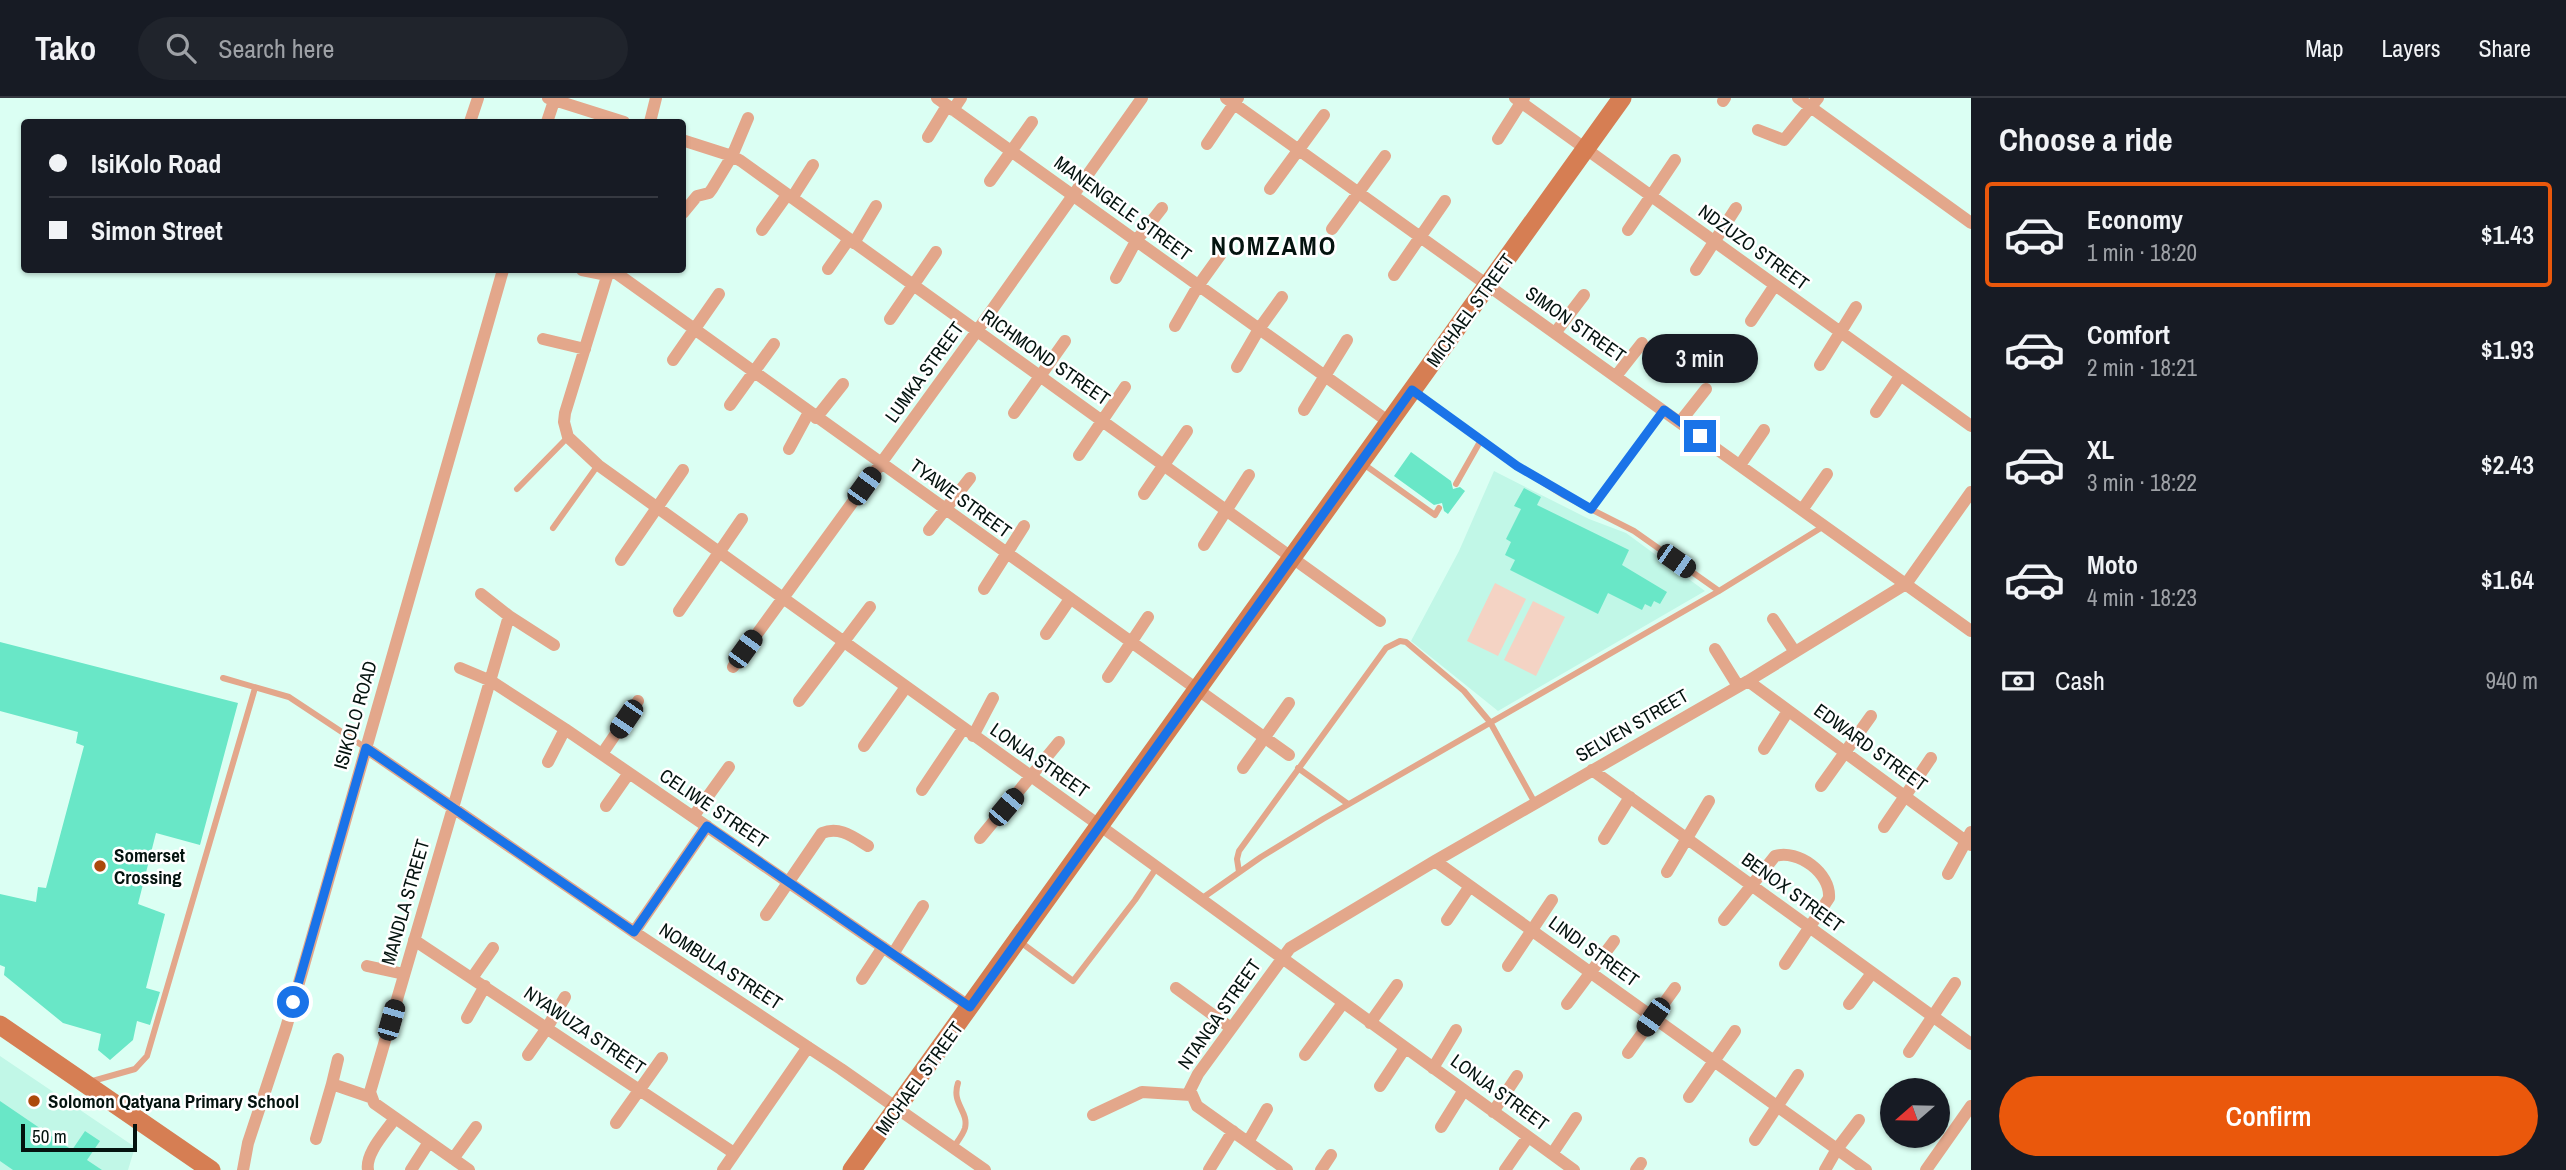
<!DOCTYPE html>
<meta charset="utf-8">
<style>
:root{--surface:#171b24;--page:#20242c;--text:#f1f3f6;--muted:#9ea1a6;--line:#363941;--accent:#ea580c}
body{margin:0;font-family:"Archivo Narrow",sans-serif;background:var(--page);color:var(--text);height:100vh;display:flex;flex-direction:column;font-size:26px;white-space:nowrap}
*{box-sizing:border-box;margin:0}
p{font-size:23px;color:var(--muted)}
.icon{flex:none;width:38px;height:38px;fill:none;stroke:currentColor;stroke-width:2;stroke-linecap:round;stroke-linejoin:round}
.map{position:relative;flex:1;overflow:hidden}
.details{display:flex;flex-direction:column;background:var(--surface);width:595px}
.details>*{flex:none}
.banner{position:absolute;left:21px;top:21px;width:665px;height:154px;border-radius:7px;box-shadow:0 2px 5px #0004;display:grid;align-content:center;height:154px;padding:0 28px;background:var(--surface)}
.needle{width:46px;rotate:250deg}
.tools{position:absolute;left:1880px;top:980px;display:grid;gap:14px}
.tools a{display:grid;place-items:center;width:70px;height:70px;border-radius:50%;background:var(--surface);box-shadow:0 2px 5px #0004;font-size:35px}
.scale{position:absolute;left:21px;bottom:18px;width:116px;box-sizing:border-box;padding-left:7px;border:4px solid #04130f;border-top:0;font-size:19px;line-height:24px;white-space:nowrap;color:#04130f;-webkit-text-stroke:5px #fff;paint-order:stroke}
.end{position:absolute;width:32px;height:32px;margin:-16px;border:9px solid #1a73e8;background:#fff;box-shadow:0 0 0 4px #fff}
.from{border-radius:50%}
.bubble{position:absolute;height:49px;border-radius:24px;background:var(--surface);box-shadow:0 2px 5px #0004;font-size:23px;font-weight:600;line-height:49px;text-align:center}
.car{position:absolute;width:21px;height:42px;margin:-21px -10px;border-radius:9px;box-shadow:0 0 5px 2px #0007;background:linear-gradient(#222 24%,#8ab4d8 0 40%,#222 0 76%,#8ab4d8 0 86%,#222 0)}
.banner b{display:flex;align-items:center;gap:24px;height:66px;font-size:26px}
.banner b+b{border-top:2px solid var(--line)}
.banner i{width:18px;height:18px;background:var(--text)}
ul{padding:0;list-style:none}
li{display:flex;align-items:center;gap:21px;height:105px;margin:0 14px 10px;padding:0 14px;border:4px solid transparent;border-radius:7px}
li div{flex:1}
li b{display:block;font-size:26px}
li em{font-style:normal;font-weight:600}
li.current{border-color:var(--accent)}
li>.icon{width:63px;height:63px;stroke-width:1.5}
h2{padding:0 28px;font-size:32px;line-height:84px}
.pay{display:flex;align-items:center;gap:18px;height:77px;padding:0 28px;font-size:26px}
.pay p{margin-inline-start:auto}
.cta{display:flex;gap:14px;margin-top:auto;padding:14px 28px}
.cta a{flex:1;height:80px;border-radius:42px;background:var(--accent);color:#fff;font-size:28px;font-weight:600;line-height:80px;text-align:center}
header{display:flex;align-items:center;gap:42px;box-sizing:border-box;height:98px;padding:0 35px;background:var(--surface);border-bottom:2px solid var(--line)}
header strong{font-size:33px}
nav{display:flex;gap:38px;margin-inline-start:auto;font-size:24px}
.search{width:490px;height:63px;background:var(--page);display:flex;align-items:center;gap:18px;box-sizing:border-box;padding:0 24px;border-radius:38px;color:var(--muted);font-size:26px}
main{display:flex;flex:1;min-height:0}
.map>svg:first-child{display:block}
.built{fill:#c1f7e7}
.green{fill:#f4d3c4}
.building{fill:#69e7c7}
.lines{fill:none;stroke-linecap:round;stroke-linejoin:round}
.lane{stroke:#e3a78b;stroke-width:6}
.street{stroke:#e3a78b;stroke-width:12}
.secondary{stroke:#d67e53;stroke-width:19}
.route{stroke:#1a73e8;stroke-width:9}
.poi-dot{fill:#ac4a0c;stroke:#fff;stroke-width:2.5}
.labels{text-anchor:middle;stroke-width:5;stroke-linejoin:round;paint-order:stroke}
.street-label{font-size:19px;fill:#04130f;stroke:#fff}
.poi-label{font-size:19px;font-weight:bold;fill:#04130f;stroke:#fff;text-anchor:start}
.district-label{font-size:26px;font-weight:bold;letter-spacing:2px;fill:#04130f;stroke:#fff}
</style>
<header>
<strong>Tako</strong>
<div class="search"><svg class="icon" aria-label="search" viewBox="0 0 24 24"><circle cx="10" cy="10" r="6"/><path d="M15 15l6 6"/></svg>Search here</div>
<nav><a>Map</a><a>Layers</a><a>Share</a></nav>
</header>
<main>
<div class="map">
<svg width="1971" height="1072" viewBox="0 0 1971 1072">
<rect width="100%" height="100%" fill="#dbfff3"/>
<path class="built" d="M 1494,373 L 1589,421 L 1626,435 L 1705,493 L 1498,613 L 1411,543 L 1459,453 Z
M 0,958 L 135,1049 L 128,1072 L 0,1072 Z"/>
<path class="green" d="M 1495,485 L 1526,501 L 1498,558 L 1467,543 Z
M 1533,503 L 1565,519 L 1536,578 L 1504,562 Z"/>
<path class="building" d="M 1411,354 L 1451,383 L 1453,391 L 1460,389 L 1465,393 L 1448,416 L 1444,413 L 1442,405 L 1434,407 L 1394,378 Z
M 1524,390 L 1541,399 L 1537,407 L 1629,452 L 1622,467 L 1667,494 L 1660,506 L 1654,503 L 1651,509 L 1645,506 L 1642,512 L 1608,495 L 1598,516 L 1510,472 L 1515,462 L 1505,457 L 1511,444 L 1506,441 L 1521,411 L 1514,408 Z
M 0,544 L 238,605 L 200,747 L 156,735 L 138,806 L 165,816 L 146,890 L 160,894 L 150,927 L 137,923 L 133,942 L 110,962 L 98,952 L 101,936 L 63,925 L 4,877 L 5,869 L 0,867 L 0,796 L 36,804 L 38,789 L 46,790 L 84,648 L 76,645 L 78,634 L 0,613 Z
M 0,1003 L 72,1052 L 85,1033 L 100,1043 L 87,1062 L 102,1072 L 13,1072 L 0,1063 Z"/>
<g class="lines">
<path class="lane" d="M 1414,293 L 1517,368 L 1563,397 L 1634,433 L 1719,493
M 1362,365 L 1435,417 L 1439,410
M 1456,386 L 1481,342
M 517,391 L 568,339
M 1591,411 L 1664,312
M 553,430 L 598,367
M 223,580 L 289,599 L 366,650
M 1298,670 L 1348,706
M 1239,774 L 1237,761 L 1239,753 L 1386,550 L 1400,543 L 1406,544 L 1464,593 L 1490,624 L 1535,705
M 1201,801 L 1261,759 L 1323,721 L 1719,493 L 1824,428
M 1019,843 L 1073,883 L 1135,802 L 1157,769
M 89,984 L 135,971 L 147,958 L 255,590
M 953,1050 C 957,1044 963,1037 965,1030 C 969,1013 951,1006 958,985"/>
<path class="street" d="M 548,0 L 624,24
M 937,0 L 1389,324
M 1226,0 L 1971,533
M 1515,0 L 1971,328
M 1798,0 L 1971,125
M 1723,3 L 1725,0
M 953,12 L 961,0
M 470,24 L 478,0
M 547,24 L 554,3
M 650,24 L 656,0
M 1758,32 L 1784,42 L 1818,0
M 928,39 L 947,8
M 1498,41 L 1524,0
M 682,42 L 732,58 L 741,63 L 1380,523
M 1207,46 L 1238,0
M 990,83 L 1032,24
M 1270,91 L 1324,17
M 792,100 L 813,67
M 683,115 L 697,98 L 709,95 L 712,91 L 732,58 L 748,20
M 1332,131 L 1385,58
M 762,132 L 787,97
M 1628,132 L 1675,62
M 854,145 L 876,108
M 828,171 L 849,141
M 582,172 L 607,177
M 609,172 L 565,315 L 564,324 L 568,339 L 598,367 L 1099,727 L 1574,1072
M 612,172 L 1289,657
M 1696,172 L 1736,110
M 1394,177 L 1445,103
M 1116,180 L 1136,143 L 1162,110
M 890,221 L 936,154
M 1751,223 L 1775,187
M 1175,228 L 1198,188 L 1221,156
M 1555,235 L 1584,197
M 543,241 L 585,251
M 673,262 L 719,196
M 1820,267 L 1856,209
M 1237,269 L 1259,231 L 1282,199
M 1616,278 L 1642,245
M 730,307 L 774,246
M 1304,312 L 1347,242
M 1876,314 L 1900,278
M 1014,315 L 1065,243
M 816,320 L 843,286
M 1680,324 L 1706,291
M 789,351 L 809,314
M 1079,357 L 1125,289
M 1740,367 L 1764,332
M 1144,396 L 1187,333
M 1802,412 L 1827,376
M 929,432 L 970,380
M 1204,447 L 1249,377
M 621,462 L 683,372
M 984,491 L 1024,428
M 481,496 L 509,518 L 554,547
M 679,513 L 742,421
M 1773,521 L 1795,554
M 1046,536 L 1070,501
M 1715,551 L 1738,588
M 733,569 L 977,233 L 1142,0
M 460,570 L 491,583 L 565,631 L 970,909
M 1108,579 L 1148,519
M 1748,583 L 1971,747
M 799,603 L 870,509
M 973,638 L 993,600
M 864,648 L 906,589
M 366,650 L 634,834 L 841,971 L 985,1072
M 1764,651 L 1788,613
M 602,656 L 638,603
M 548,664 L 565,631
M 1243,670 L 1289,605
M 1592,672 L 1971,946
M 1821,688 L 1871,618
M 922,692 L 963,631
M 606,708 L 629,675
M 693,719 L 729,669
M 1884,729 L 1931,660
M 980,740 L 1059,644
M 1604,741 L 1630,699
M 1435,763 L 1866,1072
M 1667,774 L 1709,703
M 1948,776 L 1971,734
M 766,817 L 822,735 C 840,728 853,739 868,748
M 1447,822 L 1470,788
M 1724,822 L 1775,758 C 1798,751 1831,775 1829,800 L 1785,866
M 634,834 L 707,728
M 414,842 L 734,1055
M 893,856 L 923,808
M 367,868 L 404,876
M 1508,868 L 1552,802
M 472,880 L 493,850
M 862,881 L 883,849
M 1176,890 L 1231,930
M 1567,906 L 1614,843
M 1849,906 L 1872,875
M 467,920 L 485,888
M 1370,925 L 1397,887
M 1909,954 L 1955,885
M 1628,955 L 1675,890
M 528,957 L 547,930 L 565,899
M 1305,957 L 1343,905
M 1433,970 L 1456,932
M 332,986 L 338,961
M 1380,988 L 1405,950
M 1689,999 L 1735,933
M 1493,1014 L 1517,978
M 1093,1017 L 1142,994 L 1191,997
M 616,1025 L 662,960
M 1441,1029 L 1464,992
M 316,1041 L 332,986 L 370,999
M 1755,1042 L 1798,977
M 1248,1044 L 1267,1011
M 1552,1056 L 1576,1020
M 453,1061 L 476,1029
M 243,1072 L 248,1045 L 286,930 L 503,172
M 368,1072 C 365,1055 386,1034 395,1020
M 411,1072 L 429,1044
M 469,1072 L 374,1005 L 370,994 L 509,518
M 723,1072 L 808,949
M 1209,1072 L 1233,1033
M 1287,1072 L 1197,1008 L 1190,992 L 1198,976 L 1290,850 L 1435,763 L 1748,583 L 1906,486 L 1971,394
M 1321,1072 L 1331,1057
M 1505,1072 L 1528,1039
M 1636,1072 L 1641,1065
M 1825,1072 L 1837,1051 L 1859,1022
M 1926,1072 L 1971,1008"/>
<path class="secondary" d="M 0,927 L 211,1072
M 852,1072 L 1622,0"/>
</g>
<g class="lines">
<path class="route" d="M 293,904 L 366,650 L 634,834 L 707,728 L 970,909 L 1412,292 L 1517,368 L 1591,411 L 1664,312 L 1700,338"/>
</g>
<g class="poi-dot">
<circle cx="100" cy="768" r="7"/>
<circle cx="34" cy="1003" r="7"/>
</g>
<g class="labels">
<g class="street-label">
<text transform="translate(1123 110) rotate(36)" y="7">MANENGELE STREET</text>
<text transform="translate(1754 149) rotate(36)" y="7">NDZUZO STREET</text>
<text transform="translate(1470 212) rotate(-54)" y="7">MICHAEL STREET</text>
<text transform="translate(1576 226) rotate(35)" y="7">SIMON STREET</text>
<text transform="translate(1046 259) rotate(35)" y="7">RICHMOND STREET</text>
<text transform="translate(924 274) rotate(-54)" y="7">LUMKA STREET</text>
<text transform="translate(961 400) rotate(36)" y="7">TYAWE STREET</text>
<text transform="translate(355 617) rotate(-74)" y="7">ISIKOLO ROAD</text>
<text transform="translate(1632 627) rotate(-30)" y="7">SELVEN STREET</text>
<text transform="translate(1871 649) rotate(36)" y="7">EDWARD STREET</text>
<text transform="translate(1040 662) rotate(35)" y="7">LONJA STREET</text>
<text transform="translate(714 710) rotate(34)" y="7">CELIWE STREET</text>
<text transform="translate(1793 794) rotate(36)" y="7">BENOX STREET</text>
<text transform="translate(405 804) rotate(-74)" y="7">MANDLA STREET</text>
<text transform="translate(1594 853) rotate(36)" y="7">LINDI STREET</text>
<text transform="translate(721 868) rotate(33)" y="7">NOMBULA STREET</text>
<text transform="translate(1219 916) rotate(-55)" y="7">NTANGA STREET</text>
<text transform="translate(585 932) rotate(34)" y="7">NYAWUZA STREET</text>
<text transform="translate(919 980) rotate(-54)" y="7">MICHAEL STREET</text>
<text transform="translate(1500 994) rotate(36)" y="7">LONJA STREET</text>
</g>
<g class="poi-label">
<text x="114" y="764">Somerset<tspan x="114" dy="22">Crossing</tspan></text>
<text x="48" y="1010">Solomon Qatyana Primary School</text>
</g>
<g class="district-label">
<text x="1274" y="157">NOMZAMO</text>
</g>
</g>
</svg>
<div class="tools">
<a><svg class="needle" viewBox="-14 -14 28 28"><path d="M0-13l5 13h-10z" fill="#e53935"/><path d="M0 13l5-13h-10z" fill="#9ea1a6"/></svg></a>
</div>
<div class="scale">50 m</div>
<i class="end from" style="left:293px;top:904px"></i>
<i class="end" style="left:1700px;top:338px"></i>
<div class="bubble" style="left:1642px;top:236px;width:116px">3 min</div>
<i class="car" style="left:864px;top:388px;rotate:36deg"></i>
<i class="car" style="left:1676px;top:463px;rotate:125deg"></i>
<i class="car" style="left:745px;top:551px;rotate:36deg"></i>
<i class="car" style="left:626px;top:621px;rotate:214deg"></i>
<i class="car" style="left:1006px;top:709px;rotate:40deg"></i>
<i class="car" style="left:1653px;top:919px;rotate:215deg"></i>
<i class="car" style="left:391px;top:922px;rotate:16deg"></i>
<div class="banner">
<b><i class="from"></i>IsiKolo Road</b>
<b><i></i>Simon Street</b>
</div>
</div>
<section class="details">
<h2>Choose a ride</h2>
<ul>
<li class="current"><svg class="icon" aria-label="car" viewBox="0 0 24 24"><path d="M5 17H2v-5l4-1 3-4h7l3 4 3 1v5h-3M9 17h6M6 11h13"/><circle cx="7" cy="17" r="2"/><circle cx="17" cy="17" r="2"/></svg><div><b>Economy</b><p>1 min · 18:20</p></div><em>$1.43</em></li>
<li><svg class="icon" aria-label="car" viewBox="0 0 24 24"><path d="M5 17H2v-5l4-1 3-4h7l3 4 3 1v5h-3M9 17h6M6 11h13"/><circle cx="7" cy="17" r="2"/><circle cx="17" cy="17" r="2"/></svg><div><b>Comfort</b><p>2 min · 18:21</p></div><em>$1.93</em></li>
<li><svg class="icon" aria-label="car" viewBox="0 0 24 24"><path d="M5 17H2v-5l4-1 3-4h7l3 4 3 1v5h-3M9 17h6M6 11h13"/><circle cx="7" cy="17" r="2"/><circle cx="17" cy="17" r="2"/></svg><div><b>XL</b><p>3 min · 18:22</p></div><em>$2.43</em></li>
<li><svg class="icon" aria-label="car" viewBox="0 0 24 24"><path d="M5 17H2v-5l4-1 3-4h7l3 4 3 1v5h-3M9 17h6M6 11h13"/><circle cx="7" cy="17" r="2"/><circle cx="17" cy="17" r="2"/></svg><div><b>Moto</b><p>4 min · 18:23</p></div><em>$1.64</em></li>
</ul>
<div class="pay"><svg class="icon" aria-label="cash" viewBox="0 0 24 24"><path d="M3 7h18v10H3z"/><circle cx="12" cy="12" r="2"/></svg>Cash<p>940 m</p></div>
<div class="cta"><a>Confirm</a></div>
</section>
</main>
